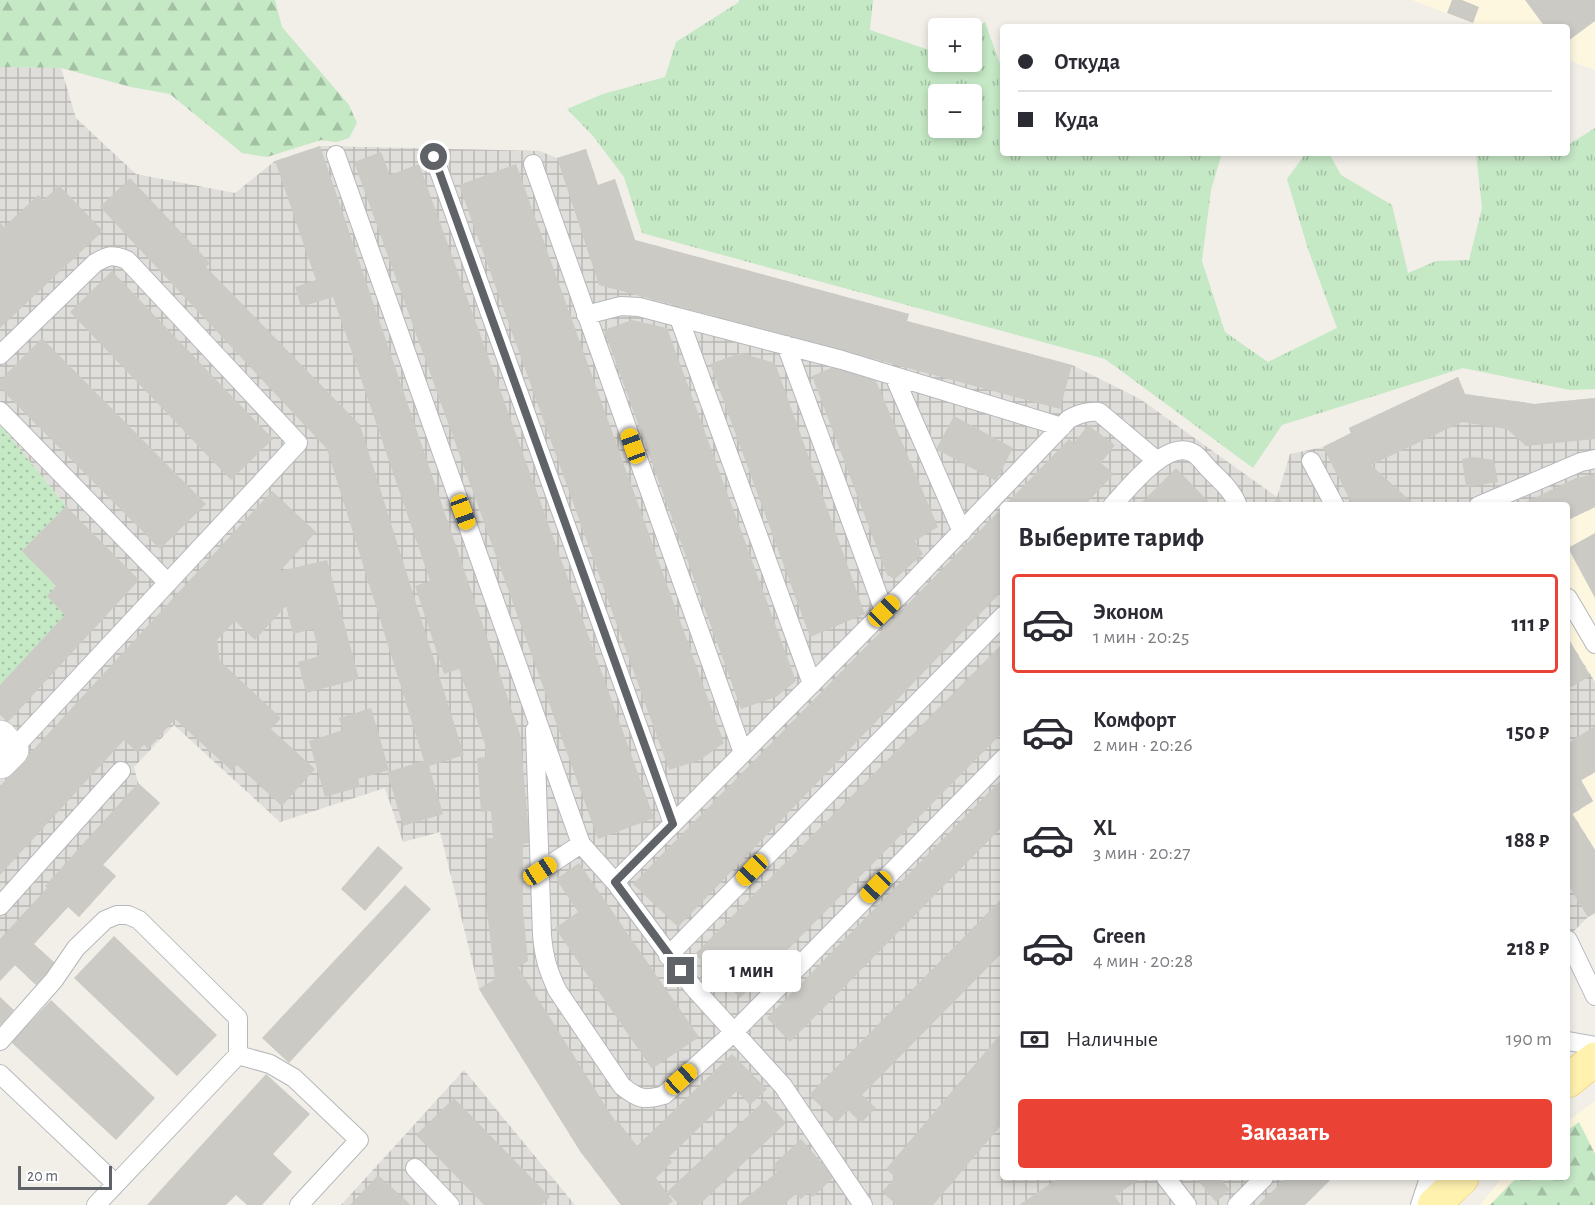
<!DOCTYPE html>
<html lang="ru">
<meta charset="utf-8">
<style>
:root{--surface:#fff;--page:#f2f2f3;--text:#2b2b33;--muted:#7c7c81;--line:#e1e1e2;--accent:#ea4335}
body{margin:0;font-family:"Alegreya Sans",sans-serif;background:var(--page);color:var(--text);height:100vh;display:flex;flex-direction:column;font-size:22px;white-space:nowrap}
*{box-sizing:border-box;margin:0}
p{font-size:20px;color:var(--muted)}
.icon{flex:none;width:33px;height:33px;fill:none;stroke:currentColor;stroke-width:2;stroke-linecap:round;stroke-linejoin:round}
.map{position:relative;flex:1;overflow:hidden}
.side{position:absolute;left:1000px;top:502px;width:570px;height:678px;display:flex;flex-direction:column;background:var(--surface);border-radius:6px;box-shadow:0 3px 9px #0003}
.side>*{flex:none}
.hud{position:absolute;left:1000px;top:24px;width:570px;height:132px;border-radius:6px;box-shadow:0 3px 9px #0003;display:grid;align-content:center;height:132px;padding:0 18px;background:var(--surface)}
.fabs{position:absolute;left:928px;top:18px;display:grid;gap:12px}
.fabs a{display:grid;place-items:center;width:54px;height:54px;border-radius:6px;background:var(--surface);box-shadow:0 3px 9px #0003;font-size:30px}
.scale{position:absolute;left:18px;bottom:15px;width:94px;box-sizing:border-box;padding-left:6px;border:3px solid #5f6368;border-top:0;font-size:16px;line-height:21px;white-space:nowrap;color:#5f6368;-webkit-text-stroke:4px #fff;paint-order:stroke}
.end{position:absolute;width:27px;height:27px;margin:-14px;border:8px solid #5f6368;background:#fff;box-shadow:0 0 0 3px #fff}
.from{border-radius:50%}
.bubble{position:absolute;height:42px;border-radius:6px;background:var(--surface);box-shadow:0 3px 9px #0003;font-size:20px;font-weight:600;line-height:42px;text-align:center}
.car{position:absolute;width:18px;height:36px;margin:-18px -9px;border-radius:8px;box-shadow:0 0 4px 2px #0007;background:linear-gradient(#f5c518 24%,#345 0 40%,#f5c518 0 76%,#345 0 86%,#f5c518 0)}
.hud b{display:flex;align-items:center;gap:21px;height:57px;font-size:22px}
.hud b+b{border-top:2px solid var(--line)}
.hud i{width:15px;height:15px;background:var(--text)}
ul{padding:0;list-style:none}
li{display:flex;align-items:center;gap:18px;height:99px;margin:0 12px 9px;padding:0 6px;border:3px solid transparent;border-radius:6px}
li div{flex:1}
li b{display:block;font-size:22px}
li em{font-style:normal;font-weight:600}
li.active{border-color:var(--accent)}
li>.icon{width:54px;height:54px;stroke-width:1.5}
h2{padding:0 18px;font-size:27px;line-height:72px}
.pay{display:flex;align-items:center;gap:15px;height:66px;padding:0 18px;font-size:22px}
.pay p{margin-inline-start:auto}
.primary-button{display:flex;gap:12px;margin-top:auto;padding:12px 18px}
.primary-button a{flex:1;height:69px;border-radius:6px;background:var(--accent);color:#fff;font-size:24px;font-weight:600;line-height:69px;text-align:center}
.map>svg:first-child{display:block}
.commercial{fill:#fef7e0}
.industrial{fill:url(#industrial-grid)}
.grass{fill:url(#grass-tufts);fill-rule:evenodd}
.forest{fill:url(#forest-firs)}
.garden{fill:url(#garden-dots)}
.building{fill:#cccac5}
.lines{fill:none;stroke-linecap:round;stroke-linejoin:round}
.lane-casing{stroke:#b5b8bc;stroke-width:20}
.street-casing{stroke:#b5b8bc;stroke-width:34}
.primary-casing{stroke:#f2c960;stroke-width:34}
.lane{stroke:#fff;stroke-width:18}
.street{stroke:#fff;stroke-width:33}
.primary{stroke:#fff2af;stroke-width:33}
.route{stroke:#5f6368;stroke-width:8}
</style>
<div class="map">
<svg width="1595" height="1205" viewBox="0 0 1595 1205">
<defs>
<pattern id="industrial-grid" width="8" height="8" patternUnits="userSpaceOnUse" patternTransform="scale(1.5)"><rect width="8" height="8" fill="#e0deda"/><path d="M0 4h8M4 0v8" fill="none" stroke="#b9b8b5"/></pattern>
<pattern id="grass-tufts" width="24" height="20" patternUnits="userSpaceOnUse" patternTransform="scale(1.5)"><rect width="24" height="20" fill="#c5e8c5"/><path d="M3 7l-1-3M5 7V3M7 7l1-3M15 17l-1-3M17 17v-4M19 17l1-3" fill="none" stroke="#a3c0a4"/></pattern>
<pattern id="forest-firs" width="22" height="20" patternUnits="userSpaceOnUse" patternTransform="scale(1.5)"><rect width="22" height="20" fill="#c5e8c5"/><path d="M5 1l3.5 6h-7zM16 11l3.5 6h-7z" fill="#a3c0a4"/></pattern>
<pattern id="garden-dots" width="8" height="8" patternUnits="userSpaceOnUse" patternTransform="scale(1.5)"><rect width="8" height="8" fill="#c5e8c5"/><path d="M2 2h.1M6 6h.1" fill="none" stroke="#a3c0a4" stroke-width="1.8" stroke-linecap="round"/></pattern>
</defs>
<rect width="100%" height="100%" fill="#f1efe8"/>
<path class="commercial" d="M 1412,0 L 1595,0 L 1595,70 L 1568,60 L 1568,27 L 1482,27 Z
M 1595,507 L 1595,682 L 1568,638 L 1568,520 Z
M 1595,772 L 1595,850 L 1572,814 L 1593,801 L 1581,780 Z
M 1595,1101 L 1595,1205 L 1480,1205 L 1502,1178 L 1568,1178 L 1568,1121 Z"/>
<path class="industrial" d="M 0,67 L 61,68 L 76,118 L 136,174 L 235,193 L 275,161 L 320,146 L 540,151 L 557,158 L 586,149 L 598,185 L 615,179 L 635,240 L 909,314 L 907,321 L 1072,365 L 1140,399 L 1277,497 L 1290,454 L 1323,447 L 1351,433 L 1349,428 L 1458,377 L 1465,394 L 1534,404 L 1595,398 L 1595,507 L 1568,520 L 1568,506 L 1004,506 L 1004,1178 L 1332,1178 L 1305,1205 L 621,1205 L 580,1151 L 479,989 L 440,832 L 403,842 L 385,788 L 280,822 L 174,725 L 134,767 L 138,783 L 160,803 L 103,864 L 116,876 L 79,917 L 68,907 L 34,944 L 56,964 L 36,985 L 15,965 L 0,981 L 0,685 L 47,596 L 56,586 L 22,551 L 66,506 L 0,425 Z
M 1568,638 L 1595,682 L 1595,772 L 1581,781 L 1593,801 L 1573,814 L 1595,850 L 1595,913 L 1588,917 L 1568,937 Z
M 464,1070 L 575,1205 L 341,1205 Z"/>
<path class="grass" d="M 739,0 L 873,0 L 870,30 L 935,52 L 939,50 L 939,62 L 972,62 L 972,30 L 985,22 L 1003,72 L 1004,153 L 1193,153 L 1199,156 L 1198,153 L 1222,153 L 1211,190 L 1202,261 L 1225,332 L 1268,362 L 1337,328 L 1308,249 L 1287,179 L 1306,153 L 1329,153 L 1341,175 L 1392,205 L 1408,273 L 1436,261 L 1469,260 L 1482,208 L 1476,153 L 1568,153 L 1568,145 L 1595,128 L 1595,389 L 1570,390 L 1463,368 L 1282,425 L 1253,468 L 1105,359 L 642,233 L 624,177 L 593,136 L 567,109 L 603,94 L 665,77 L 676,42 L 739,2 ZM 939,94 L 972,94 L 972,128 L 939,128 Z"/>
<path class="forest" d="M 0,0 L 275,0 L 282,27 L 349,105 L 357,123 L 349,138 L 336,142 L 321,140 L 267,157 L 242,153 L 170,94 L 131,87 L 61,68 L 0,67 Z
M 1579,1122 L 1595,1154 L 1595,1205 L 1490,1205 L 1516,1178 L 1568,1178 L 1568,1130 Z"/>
<path class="garden" d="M 0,425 L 66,506 L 22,551 L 56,586 L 47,596 L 65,615 L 0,685 Z"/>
<path class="building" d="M 1452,0 L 1462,0 L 1479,7 L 1473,23 L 1447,13 Z
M 1525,0 L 1595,0 L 1595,21 L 1568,41 L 1568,27 L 1545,27 Z
M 320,146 L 520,734 L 530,843 L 523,844 L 523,910 L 528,961 L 518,967 L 615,1121 L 617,1120 L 637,1146 L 732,1054 L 767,1089 L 750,1105 L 737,1091 L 668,1158 L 672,1162 L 656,1178 L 673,1201 L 668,1205 L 621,1205 L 580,1151 L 479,989 L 495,979 L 487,911 L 487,838 L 493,838 L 491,811 L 481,812 L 477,758 L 486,757 L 485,744 L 459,669 L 444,674 L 415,586 L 430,581 L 333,297 L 301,307 L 295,287 L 316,280 L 275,161 Z
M 586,149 L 598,185 L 615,179 L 635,240 L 909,314 L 907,321 L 1072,365 L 1060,409 L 599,285 L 557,158 Z
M 381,152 L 390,175 L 419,164 L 654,818 L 598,839 L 354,162 Z
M 516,164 L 724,743 L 700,760 L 669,770 L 459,185 Z
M 130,178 L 210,263 L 206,267 L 360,425 L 464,755 L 429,766 L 443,814 L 403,826 L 387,772 L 424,761 L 327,449 L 100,207 Z
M 59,185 L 103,231 L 0,328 L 0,222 L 4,227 L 38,195 L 44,200 Z
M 112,271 L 273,439 L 231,480 L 70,312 Z
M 632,320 L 667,328 L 796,681 L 776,697 L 741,709 L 604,330 Z
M 42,338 L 206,504 L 160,549 L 0,388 L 0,380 Z
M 740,353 L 775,363 L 865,614 L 810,637 L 710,364 Z
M 838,365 L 876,381 L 938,527 L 915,541 L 923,554 L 895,579 L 887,575 L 812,376 Z
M 1458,377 L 1465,394 L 1534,404 L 1595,398 L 1595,439 L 1526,446 L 1507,429 L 1462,422 L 1371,465 L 1416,506 L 1353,506 L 1323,447 L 1351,433 L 1349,428 Z
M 954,416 L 1013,448 L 996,481 L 936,449 Z
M 1088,425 L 1115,445 L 1101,463 L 1114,474 L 1084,506 L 1004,506 L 1069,439 L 1074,443 Z
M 1474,457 L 1494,460 L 1498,482 L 1466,487 L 1462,459 Z
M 1176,468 L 1213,506 L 1138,506 Z
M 1595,474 L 1595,507 L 1568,520 L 1568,506 L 1518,506 L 1576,478 Z
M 272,491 L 316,532 L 280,571 L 327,560 L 359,679 L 306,693 L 298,662 L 320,656 L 313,629 L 293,634 L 286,606 L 255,640 L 235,621 L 217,640 L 220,661 L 281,718 L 271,729 L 315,769 L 282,806 L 237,765 L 232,771 L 175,719 L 148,749 L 144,745 L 137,752 L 124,740 L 0,875 L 0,786 Z
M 1278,498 L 1286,506 L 1270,506 Z
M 66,506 L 139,580 L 8,722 L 0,715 L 0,685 L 65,615 L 47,596 L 56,586 L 22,551 Z
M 1004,506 L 1004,589 L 678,927 L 633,884 Z
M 1595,533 L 1595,598 L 1568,548 Z
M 1568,638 L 1590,676 L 1568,689 Z
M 1004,642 L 1004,731 L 740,998 L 695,954 Z
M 371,708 L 389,770 L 358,779 L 360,787 L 325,797 L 309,741 L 343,730 L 339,718 Z
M 1595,726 L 1595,772 L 1581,780 L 1593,801 L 1572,814 L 1595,850 L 1595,913 L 1588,917 L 1568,885 L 1568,768 L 1569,767 L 1568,764 L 1568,743 Z
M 1004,777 L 1004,825 L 790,1042 L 767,1018 Z
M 138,783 L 160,803 L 103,865 L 116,876 L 79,917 L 68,907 L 34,944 L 56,964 L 36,985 L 15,965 L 0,981 L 0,939 L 47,888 L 45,886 Z
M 378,846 L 403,868 L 365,911 L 341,889 Z
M 579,863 L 699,1037 L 652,1069 L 555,928 L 578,912 L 556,879 Z
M 405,885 L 431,909 L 289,1063 L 262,1038 Z
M 1004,896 L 1004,951 L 862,1095 L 876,1108 L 861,1123 L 848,1110 L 837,1122 L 809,1095 Z
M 114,936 L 217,1035 L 177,1076 L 74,978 Z
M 0,997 L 14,1010 L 0,1026 Z
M 51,1000 L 155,1098 L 116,1140 L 11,1042 Z
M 1004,1030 L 1004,1122 L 933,1205 L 897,1205 L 882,1192 L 895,1177 L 886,1169 Z
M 266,1074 L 310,1114 L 273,1154 L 292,1172 L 262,1205 L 247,1205 L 236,1195 L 226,1205 L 147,1205 Z
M 454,1098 L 550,1197 L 542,1205 L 484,1205 L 416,1135 Z
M 765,1100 L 786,1123 L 699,1205 L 680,1205 L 667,1192 Z
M 801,1139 L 834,1177 L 813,1197 L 808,1192 L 801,1199 L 796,1194 L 783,1205 L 738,1205 L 777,1172 L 772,1166 Z
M 378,1175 L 411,1205 L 350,1205 Z
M 1059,1178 L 1141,1178 L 1115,1196 L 1121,1205 L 1019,1205 Z
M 1196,1178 L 1220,1178 L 1230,1190 L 1216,1202 Z
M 1286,1178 L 1332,1178 L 1305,1205 L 1258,1205 Z"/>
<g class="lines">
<g class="lane-casing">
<path id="lane" d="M 336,155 L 581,844 L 615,882 L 693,987 L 783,1086 L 863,1205
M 434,157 L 673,824
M 533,164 L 743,753
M 586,315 L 621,306 L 639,307 L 842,360 L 1062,427
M 679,318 L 812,684
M 786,345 L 884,611
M 0,355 L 95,263 C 109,255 112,254 127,260 L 298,443 L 12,750
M 894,376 L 962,532
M 0,411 L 168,583
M 1311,461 L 1335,506
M 1112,506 C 1128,489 1167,438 1193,453 C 1199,456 1204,464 1209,469 C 1220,480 1233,491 1238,506
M 1478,506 L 1581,462 L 1595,459
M 1568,598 L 1595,644
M 535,730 L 542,935 C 544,958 548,970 557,990 L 622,1086 C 638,1099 644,1101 664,1095 L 733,1033 L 1004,758
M 540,871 L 581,844
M 615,882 L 908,587 L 1069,419 C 1079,414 1087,411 1099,412 L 1156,460
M 0,906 L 121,771
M 1568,940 L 1595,996
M 668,956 L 1004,615
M 0,1041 L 54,980 L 76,948 L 105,920 L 117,915 L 128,915 L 139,920 L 238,1018 L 238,1055 L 96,1205
M 1568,1041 L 1595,1046
M 238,1055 L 270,1064 L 294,1078 L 359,1140 L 299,1205
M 0,1074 L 116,1184
M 415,1168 L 450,1205
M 1166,1178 L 1187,1205
M 1237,1205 L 1264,1178
M 1420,1205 L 1429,1178"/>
</g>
<g class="street-casing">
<path id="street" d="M 0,737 L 12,750 L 0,762"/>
</g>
<g class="primary-casing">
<path id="primary" d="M 1568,1081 L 1595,1059
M 1434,1205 L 1462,1178"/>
</g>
<use href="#lane" class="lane"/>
<use href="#street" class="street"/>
<use href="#primary" class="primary"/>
</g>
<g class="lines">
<path class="route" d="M 434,157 L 673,824 L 615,882 L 681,971"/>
</g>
</svg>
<div class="fabs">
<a>+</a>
<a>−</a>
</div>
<div class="scale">20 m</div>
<i class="end from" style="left:434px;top:157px"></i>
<i class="end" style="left:681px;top:971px"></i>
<div class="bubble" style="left:702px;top:950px;width:99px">1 мин</div>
<i class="car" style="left:633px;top:446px;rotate:340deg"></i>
<i class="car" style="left:463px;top:512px;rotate:160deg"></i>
<i class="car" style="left:884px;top:611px;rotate:45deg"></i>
<i class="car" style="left:752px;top:870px;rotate:224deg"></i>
<i class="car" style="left:540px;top:871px;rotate:57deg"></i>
<i class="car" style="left:876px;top:887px;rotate:224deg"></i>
<i class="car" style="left:681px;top:1079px;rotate:48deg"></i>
<div class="hud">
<b><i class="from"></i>Откуда</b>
<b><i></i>Куда</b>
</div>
<section class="side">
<h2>Выберите тариф</h2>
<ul>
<li class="active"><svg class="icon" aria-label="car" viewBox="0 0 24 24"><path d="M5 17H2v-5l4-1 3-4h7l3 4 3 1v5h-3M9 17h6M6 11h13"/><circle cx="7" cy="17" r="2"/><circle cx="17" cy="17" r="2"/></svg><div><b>Эконом</b><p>1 мин · 20:25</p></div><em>111 ₽</em></li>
<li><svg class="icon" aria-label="car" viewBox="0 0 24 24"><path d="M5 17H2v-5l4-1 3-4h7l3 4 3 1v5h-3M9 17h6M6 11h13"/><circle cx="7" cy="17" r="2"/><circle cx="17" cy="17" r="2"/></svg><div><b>Комфорт</b><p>2 мин · 20:26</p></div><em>150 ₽</em></li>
<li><svg class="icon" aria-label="car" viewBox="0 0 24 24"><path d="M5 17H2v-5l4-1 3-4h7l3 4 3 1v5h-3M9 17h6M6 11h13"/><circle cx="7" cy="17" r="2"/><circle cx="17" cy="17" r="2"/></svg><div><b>XL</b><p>3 мин · 20:27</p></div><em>188 ₽</em></li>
<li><svg class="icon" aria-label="car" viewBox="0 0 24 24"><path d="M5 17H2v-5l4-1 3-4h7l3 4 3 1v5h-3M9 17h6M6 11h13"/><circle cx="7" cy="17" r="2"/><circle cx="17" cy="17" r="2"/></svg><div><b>Green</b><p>4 мин · 20:28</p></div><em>218 ₽</em></li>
</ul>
<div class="pay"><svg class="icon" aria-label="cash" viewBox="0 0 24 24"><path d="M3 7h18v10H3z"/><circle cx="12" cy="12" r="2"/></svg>Наличные<p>190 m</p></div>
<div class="primary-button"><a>Заказать</a></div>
</section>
</div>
